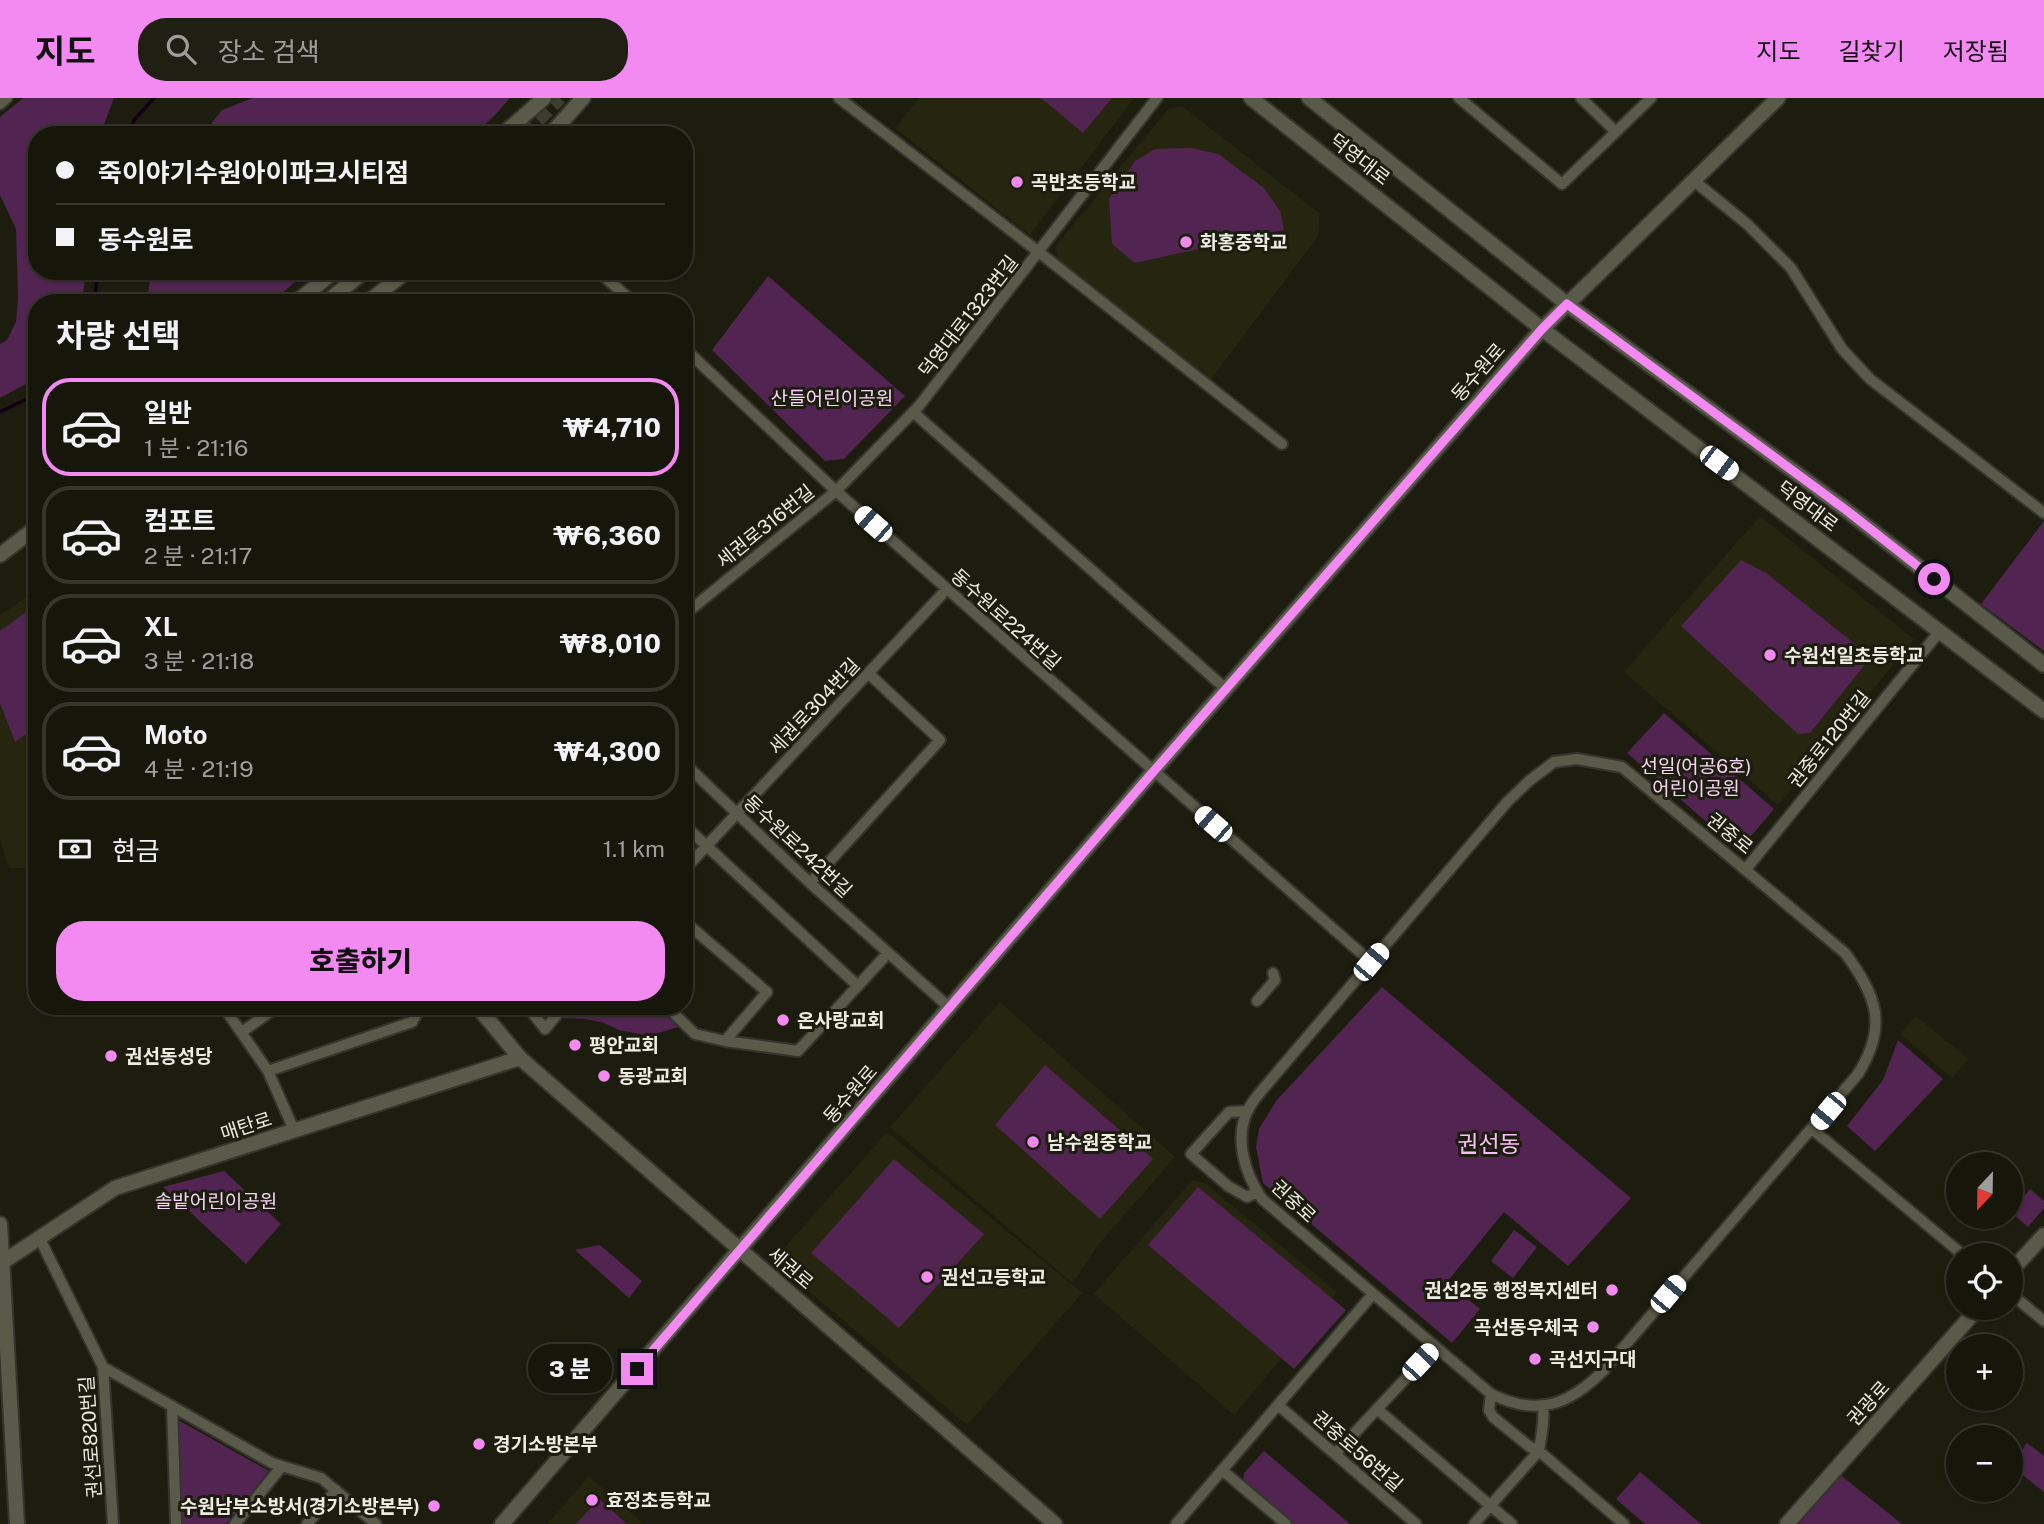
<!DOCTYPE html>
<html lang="ko">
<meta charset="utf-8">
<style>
:root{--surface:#16160b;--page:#1f1f14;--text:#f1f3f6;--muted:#9e9f9d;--line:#35352c;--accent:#f38af2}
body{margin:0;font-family:"Public Sans","Noto Sans KR",sans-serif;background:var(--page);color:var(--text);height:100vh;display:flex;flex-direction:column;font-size:26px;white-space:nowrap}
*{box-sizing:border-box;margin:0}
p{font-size:23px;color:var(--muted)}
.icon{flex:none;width:38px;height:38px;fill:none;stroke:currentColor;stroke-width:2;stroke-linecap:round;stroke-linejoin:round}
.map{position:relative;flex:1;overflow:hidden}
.side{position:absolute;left:28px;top:196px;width:665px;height:721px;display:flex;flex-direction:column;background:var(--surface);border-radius:28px;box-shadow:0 2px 5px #0004,0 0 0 2px var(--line)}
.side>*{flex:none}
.hud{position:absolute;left:28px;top:28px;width:665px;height:154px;border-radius:28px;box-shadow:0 2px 5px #0004,0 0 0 2px var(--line);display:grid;align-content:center;height:154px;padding:0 28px;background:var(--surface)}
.needle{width:46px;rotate:202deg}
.fabs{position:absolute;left:1946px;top:1054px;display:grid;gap:14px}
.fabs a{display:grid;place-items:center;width:77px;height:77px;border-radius:50%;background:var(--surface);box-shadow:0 2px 5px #0004,0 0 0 2px var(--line);font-size:35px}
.end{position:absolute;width:32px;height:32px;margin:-16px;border:9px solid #f38af2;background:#111;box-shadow:0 0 0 4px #111}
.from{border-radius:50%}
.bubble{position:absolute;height:49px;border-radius:24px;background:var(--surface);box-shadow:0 2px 5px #0004,0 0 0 2px var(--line);font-size:23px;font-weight:800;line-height:49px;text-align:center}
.car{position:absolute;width:21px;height:42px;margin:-21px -10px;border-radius:9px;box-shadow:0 0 5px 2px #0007;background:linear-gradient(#fff 24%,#345 0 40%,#fff 0 76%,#345 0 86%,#fff 0)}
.hud b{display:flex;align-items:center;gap:24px;height:66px;font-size:26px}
.hud b+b{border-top:2px solid var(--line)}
.hud i{width:18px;height:18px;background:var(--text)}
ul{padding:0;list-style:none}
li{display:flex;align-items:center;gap:21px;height:98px;margin:0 14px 10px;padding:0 14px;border:4px solid var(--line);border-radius:28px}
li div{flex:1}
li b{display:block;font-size:26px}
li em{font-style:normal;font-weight:800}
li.active{border-color:var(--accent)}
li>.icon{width:63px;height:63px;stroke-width:1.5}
h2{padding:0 28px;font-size:32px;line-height:84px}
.pay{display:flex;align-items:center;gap:18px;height:77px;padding:0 28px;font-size:26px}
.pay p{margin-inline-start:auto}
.cta{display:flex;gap:14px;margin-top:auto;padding:14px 28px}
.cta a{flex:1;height:80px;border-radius:28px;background:var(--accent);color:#111;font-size:28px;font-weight:800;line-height:80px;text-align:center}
header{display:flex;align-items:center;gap:42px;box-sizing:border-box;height:98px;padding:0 35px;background:var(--accent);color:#111}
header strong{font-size:33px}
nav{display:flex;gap:38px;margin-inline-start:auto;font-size:24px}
.search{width:490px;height:63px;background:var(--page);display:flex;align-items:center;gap:18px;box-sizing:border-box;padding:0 24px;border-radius:28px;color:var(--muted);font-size:26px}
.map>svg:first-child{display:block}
.built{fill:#262510}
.green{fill:#522452}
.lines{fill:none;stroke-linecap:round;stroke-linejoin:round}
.stream{stroke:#130014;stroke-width:3.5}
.secondary-tunnel{stroke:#3c3c2f;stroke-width:14;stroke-dasharray:14 7;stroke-linecap:butt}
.street-casing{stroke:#35352d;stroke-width:14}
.secondary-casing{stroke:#35352d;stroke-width:18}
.street{stroke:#5a5a4a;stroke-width:10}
.secondary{stroke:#5a5a4a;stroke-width:14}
.route{stroke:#f38af2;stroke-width:9}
.poi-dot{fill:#f38af2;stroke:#1d1d0f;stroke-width:2.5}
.labels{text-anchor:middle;stroke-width:6;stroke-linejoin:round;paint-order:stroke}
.street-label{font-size:19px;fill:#ecece3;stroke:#1d1d0f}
.poi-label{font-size:19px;font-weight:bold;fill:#ecece3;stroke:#1d1d0f;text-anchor:start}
.park-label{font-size:19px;fill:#f9d3f7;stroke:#1d1d0f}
.quarter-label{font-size:23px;fill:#fabff8;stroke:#1d1d0f}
</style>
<header>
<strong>지도</strong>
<div class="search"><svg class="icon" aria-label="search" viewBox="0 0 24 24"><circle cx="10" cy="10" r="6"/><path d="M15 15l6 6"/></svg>장소 검색</div>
<nav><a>지도</a><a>길찾기</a><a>저장됨</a></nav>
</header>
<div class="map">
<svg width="2044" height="1426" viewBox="0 0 2044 1426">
<rect width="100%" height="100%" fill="#1d1d0f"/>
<path class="built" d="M 919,0 L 1134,0 L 1030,137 L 895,30 Z
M 1182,8 L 1320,116 L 1318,138 L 1210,283 L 1059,163 L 1055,149 L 1169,10 Z
M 1760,418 L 1914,541 L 1778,707 L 1624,574 Z
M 37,492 L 37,762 L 27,770 L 9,770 L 0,741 L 0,517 Z
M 1000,904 L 1175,1059 L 1100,1145 L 1072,1185 L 890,1029 Z
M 1916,918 L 1969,961 L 1952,980 L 1900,936 Z
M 887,1034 L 1082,1195 L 967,1327 L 773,1163 Z
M 1192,1082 L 1205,1085 L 1337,1194 L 1234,1317 L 1094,1196 Z
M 589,1378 L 644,1426 L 547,1426 Z"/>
<path class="green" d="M 23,0 L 114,0 L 100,37 L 37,37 L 37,173 L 86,173 L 82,205 L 37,205 L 37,280 L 0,300 L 0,246 L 7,242 L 16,224 L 18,200 L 16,131 L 0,97 L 0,19 Z
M 253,0 L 510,0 L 494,18 L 473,37 L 202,37 L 222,12 Z
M 1041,0 L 1112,0 L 1083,35 Z
M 1191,50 L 1218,56 L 1264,90 L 1280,113 L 1284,132 L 1135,165 L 1112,146 L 1109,101 L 1135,63 L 1155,51 Z
M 152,173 L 308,173 L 270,205 L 146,205 Z
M 768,178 L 905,298 L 844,361 L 825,363 L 712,252 Z
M 2044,423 L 2044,553 L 1981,506 Z
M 1741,462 L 1766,475 L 1865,554 L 1867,564 L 1810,635 L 1798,636 L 1681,528 Z
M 37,506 L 37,628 L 15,644 L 0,605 L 0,533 Z
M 1664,615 L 1774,711 L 1739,752 L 1627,655 Z
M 1382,889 L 1631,1100 L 1568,1168 L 1504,1114 L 1447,1184 L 1480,1211 L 1452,1245 L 1263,1085 L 1256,1049 L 1259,1031 L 1276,1003 Z
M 570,908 L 663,908 L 684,927 L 649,938 L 619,932 L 604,925 L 586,921 L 560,920 Z
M 1898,942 L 1943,981 L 1875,1053 L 1847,1028 L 1883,982 Z
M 1045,967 L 1153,1061 L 1100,1121 L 995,1027 Z
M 894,1061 L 984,1136 L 899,1230 L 811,1155 Z
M 224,1073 L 281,1126 L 246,1166 L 163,1089 Z
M 1198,1089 L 1346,1212 L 1294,1271 L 1148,1147 Z
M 2030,1091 L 2044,1103 L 2044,1110 L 2028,1129 L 2011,1114 Z
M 1514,1132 L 1537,1149 L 1513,1180 L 1491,1163 Z
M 600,1147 L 642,1183 L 629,1200 L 575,1152 Z
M 178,1322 L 269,1373 L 226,1426 L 182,1426 L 175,1328 Z
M 2027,1345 L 2044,1358 L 2044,1394 L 2011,1368 Z
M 1264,1353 L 1350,1426 L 1290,1426 L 1243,1386 L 1244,1375 Z
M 1640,1374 L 1701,1426 L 1645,1426 L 1616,1401 Z
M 1838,1375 L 1902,1426 L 1798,1426 Z
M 599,1401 L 627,1426 L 576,1426 Z"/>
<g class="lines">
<path class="stream" d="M 127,37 L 135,21 L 154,0
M 94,205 L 98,173
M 0,314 L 37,296"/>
<path class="secondary-tunnel" d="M 523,37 L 560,0"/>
<g class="street-casing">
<path id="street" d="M 839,0 L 1040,155 L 1282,346
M 1459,0 L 1562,86 L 1651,0
M 1581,0 L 1616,34
M 0,6 L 7,0
M 1693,82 L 1747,126 L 1791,170 L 1842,251 L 1870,281 L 2044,415
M 598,173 L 634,205
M 684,250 L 836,393 L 1371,864
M 913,314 L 1226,591
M 684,517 L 836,393 L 919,308 L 1157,0
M 1577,661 L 1622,669 L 1845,855 C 1877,898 1888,928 1858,976 L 1604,1272 C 1569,1307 1538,1319 1491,1296 L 1262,1101 C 1245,1076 1233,1039 1249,1010 C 1253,1003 1258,997 1263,991 L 1508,703 L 1529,683 L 1554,664 Z
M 684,665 L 810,785 L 950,910
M 684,727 L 858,888
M 1746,771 L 1940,533
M 684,772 L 947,491
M 810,785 L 940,642 L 868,575
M 684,823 L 767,894 L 725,943
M 1257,903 L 1275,882 L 1273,875
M 223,908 L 268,973 L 294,1032
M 527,908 L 545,931 L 564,908
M 666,908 L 695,936 L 725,943 L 798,953 L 888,855
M 242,934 L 278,908
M 268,973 L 412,924 L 416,917 L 408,908
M 1248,1013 L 1229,1014 L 1191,1056 L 1228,1088 L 1247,1099 L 1257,1094
M 1812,1031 L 1963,1157
M 39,1139 L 103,1269 L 113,1426
M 2011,1196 L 2044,1223
M 103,1269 L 272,1365 L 321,1380 L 376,1426
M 1491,1296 L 1489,1312 L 1493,1319 L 1530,1349 L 1539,1353 L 1624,1426
M 1278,1307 L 1416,1426
M 172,1308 L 176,1426
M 1377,1311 L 1512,1426
M 1539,1353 C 1541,1337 1545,1324 1543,1307
M 1335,1356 L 1435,1249
M 1222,1372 L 1286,1426
M 235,1426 L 282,1368
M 307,1426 L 336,1392
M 1176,1426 L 1373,1196
M 1474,1426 L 1539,1353"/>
</g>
<g class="secondary-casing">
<path id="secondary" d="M 1251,0 L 1542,231 L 2044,613
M 1309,0 L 1567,206 L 1846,412 L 2044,567
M 502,37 L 544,0
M 550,37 L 583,0
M 295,205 L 335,173
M 325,205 L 365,173
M 367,205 L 407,173
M 0,457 L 37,429
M 477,908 L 520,960 L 1055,1426
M 0,1126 L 17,1426
M 0,1166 L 115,1090 L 520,960
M 2011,1173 L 2044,1137
M 502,1426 L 1153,674 L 1542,231 L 1778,0
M 1787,1426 L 1979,1209"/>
</g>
<use href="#street" class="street"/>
<use href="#secondary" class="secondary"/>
</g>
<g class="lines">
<path class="route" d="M 637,1271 L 1153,674 L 1542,231 L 1567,206 L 1846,412 L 1934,481"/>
</g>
<g class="poi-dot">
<circle cx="1017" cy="84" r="7"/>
<circle cx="1186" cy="144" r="7"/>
<circle cx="1770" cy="557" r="7"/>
<circle cx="783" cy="922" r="7"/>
<circle cx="575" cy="947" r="7"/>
<circle cx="111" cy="958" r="7"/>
<circle cx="604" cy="978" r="7"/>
<circle cx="1033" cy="1044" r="7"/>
<circle cx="927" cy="1179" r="7"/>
<circle cx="1612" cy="1192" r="7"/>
<circle cx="1593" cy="1229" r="7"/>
<circle cx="1535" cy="1261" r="7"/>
<circle cx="479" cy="1346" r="7"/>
<circle cx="592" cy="1402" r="7"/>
<circle cx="434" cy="1408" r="7"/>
</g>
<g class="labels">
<g class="street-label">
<text transform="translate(1360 61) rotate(38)" y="7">덕영대로</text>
<text transform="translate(968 218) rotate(-52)" y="7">덕영대로1323번길</text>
<text transform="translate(1478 274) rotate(-49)" y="7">동수원로</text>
<text transform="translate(1808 408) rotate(37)" y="7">덕영대로</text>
<text transform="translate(765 428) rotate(-39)" y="7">세권로316번길</text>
<text transform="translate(1006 521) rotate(42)" y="7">동수원로224번길</text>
<text transform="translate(814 608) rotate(-47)" y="7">세권로304번길</text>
<text transform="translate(1829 641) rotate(-51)" y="7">권중로120번길</text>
<text transform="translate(1730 735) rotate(39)" y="7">권중로</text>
<text transform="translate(798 748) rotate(43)" y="7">동수원로242번길</text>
<text transform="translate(850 996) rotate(-49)" y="7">동수원로</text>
<text transform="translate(246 1028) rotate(-18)" y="7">매탄로</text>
<text transform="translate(1294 1103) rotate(43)" y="7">권중로</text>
<text transform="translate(791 1170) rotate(41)" y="7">세권로</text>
<text transform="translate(1868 1305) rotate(-48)" y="7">권광로</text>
<text transform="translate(90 1339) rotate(-94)" y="7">권선로820번길</text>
<text transform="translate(1358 1353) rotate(41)" y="7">권중로56번길</text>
</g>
<g class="poi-label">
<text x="1031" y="91">곡반초등학교</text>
<text x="1200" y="151">화홍중학교</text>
<text x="1784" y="564">수원선일초등학교</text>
<text x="797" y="929">온사랑교회</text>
<text x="589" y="954">평안교회</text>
<text x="125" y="965">권선동성당</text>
<text x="618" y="985">동광교회</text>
<text x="1047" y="1051">남수원중학교</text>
<text x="941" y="1186">권선고등학교</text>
<text x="1598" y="1199" text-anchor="end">권선2동 행정복지센터</text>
<text x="1579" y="1236" text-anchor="end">곡선동우체국</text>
<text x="1549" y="1268">곡선지구대</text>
<text x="493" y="1353">경기소방본부</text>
<text x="606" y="1409">효정초등학교</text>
<text x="420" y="1415" text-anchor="end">수원남부소방서(경기소방본부)</text>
</g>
<g class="park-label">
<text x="832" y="307">산들어린이공원</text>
<text x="1696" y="675">선일(어공6호)<tspan x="1696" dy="22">어린이공원</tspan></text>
<text x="216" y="1110">솔밭어린이공원</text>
</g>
<g class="quarter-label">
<text x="1489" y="1054">권선동</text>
</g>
</g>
</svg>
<div class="fabs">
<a><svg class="needle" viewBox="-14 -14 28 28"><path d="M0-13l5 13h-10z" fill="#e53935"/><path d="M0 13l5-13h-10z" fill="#9e9f9d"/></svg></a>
<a><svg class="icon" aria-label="locate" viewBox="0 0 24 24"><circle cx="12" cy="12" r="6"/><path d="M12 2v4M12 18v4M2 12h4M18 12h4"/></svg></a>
<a>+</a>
<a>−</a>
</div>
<i class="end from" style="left:1934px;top:481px"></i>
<i class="end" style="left:637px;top:1271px"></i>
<div class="bubble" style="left:528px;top:1246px;width:84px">3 분</div>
<i class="car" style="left:1719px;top:365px;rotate:127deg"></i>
<i class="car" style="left:873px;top:426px;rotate:311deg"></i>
<i class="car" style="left:1213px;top:726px;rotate:311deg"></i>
<i class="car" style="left:1371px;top:864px;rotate:40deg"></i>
<i class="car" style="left:1828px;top:1013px;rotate:220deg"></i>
<i class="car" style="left:1668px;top:1196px;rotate:40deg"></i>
<i class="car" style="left:1420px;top:1264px;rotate:43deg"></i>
<div class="hud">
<b><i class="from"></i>죽이야기수원아이파크시티점</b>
<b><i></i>동수원로</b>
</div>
<section class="side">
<h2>차량 선택</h2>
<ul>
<li class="active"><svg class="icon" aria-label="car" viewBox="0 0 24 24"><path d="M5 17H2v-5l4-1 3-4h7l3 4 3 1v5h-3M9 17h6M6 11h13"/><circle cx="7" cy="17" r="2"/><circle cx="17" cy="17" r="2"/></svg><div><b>일반</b><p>1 분 · 21:16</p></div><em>₩4,710</em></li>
<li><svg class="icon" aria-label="car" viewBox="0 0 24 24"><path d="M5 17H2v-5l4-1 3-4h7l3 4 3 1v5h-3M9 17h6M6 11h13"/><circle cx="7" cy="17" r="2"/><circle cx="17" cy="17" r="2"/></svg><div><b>컴포트</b><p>2 분 · 21:17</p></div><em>₩6,360</em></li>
<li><svg class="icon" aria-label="car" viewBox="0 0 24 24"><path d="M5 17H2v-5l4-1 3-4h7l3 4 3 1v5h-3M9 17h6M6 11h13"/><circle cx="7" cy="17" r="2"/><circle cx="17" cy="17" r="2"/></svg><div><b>XL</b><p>3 분 · 21:18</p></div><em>₩8,010</em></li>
<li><svg class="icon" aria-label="car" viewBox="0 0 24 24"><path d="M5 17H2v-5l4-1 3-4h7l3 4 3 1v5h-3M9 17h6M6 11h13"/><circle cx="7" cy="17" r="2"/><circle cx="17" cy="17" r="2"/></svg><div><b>Moto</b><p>4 분 · 21:19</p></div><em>₩4,300</em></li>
</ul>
<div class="pay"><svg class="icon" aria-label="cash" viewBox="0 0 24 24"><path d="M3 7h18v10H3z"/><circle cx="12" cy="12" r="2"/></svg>현금<p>1.1 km</p></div>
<div class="cta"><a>호출하기</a></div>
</section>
</div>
